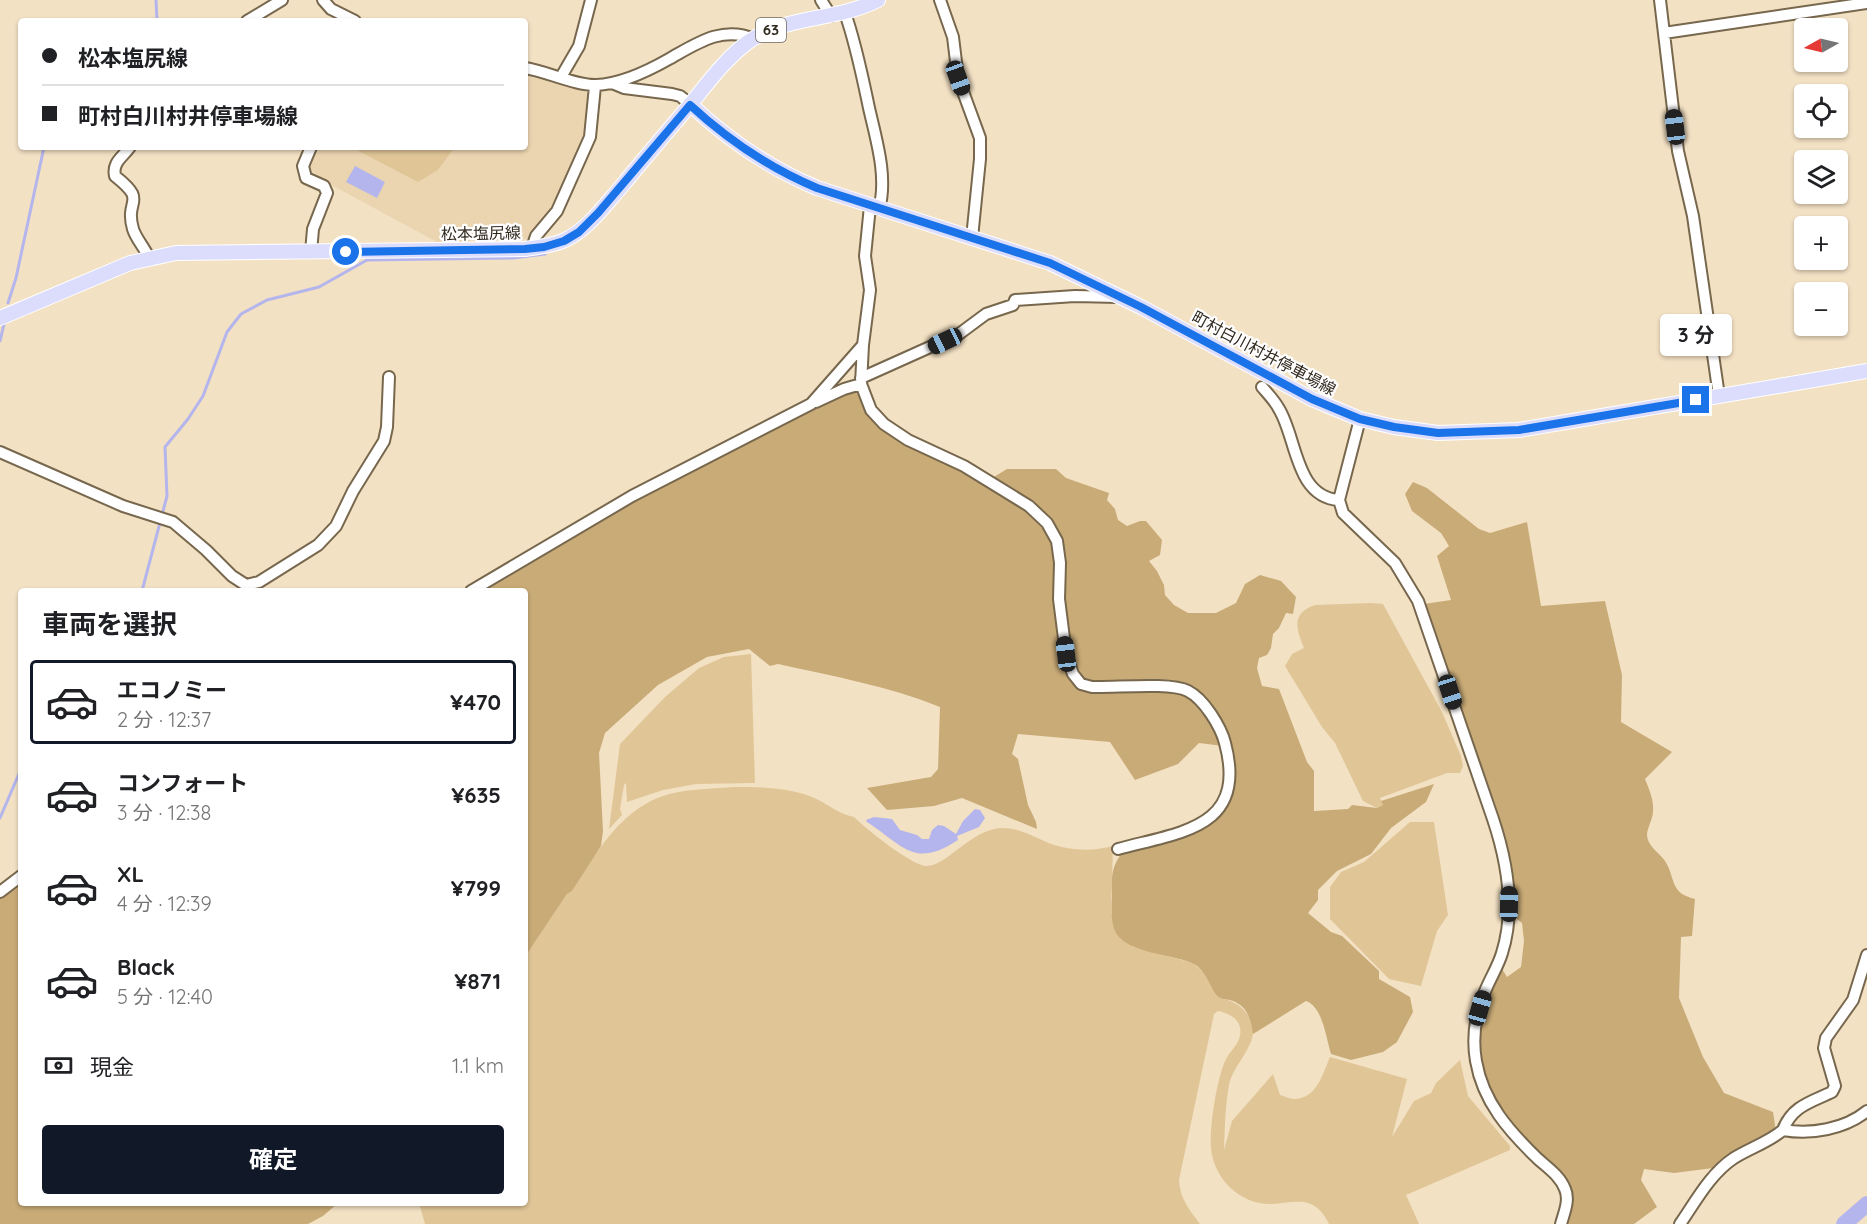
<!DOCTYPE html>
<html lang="ja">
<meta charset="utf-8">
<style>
:root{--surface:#fff;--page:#f2f2f2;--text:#202124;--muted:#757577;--line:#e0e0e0;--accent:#111827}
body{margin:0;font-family:Quicksand,"Noto Sans JP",sans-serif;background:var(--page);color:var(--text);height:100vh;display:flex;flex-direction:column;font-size:22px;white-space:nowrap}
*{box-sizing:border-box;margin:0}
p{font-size:20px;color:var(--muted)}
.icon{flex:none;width:33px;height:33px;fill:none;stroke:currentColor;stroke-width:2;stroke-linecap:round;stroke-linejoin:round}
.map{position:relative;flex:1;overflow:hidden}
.details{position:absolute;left:18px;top:588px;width:510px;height:618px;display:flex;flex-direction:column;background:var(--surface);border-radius:6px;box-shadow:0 2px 4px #0004}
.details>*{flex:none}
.guide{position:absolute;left:18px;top:18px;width:510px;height:132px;border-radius:6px;box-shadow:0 2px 4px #0004;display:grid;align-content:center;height:132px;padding:0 24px;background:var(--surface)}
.needle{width:39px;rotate:262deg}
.buttons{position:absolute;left:1794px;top:18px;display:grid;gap:12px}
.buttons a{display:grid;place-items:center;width:54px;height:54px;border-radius:6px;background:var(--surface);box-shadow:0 2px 4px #0004;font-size:30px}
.end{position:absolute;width:27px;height:27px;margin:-14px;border:8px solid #1a73e8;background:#fff;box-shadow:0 0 0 3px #fff}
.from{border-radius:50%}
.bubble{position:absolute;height:42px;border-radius:6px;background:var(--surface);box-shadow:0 2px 4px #0004;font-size:20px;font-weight:700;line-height:42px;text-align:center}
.car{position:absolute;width:18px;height:36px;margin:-18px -9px;border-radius:8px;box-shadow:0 0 4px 2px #0007;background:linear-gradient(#222 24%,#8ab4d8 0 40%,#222 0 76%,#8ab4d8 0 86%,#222 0)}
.guide b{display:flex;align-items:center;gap:21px;height:57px;font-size:22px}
.guide b+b{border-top:2px solid var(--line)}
.guide i{width:15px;height:15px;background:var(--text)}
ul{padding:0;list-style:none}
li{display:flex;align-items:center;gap:18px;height:84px;margin:0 12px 9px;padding:0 12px;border:3px solid transparent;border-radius:6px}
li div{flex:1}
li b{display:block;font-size:22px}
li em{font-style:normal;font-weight:700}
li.current{border-color:var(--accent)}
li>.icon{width:54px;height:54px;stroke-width:1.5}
h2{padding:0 24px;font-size:27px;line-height:72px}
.pay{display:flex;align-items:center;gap:15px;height:66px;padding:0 24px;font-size:22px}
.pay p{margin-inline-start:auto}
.primary-button{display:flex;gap:12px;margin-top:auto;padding:12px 24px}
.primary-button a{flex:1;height:69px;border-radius:6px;background:var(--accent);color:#fff;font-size:24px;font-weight:700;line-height:69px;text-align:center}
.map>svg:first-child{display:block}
.built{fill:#ebd5b1}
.green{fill:#e0c597}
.forest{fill:#c9ab77}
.water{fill:#b4b5ec}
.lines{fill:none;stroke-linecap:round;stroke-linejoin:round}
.stream{stroke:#b4b5ec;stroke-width:3}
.river{stroke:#b4b5ec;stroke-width:16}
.minor-casing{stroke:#77674d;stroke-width:14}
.major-casing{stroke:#fff;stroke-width:16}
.minor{stroke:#fff;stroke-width:10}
.major{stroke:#dcddfd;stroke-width:14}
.route{stroke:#1a73e8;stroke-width:8}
.labels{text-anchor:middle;stroke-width:4.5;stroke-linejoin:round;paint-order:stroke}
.shield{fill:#fff;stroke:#6e6962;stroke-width:1.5}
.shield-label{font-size:15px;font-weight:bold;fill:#30291e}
.street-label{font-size:16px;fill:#30291e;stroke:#fff}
</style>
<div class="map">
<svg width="1867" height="1224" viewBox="0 0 1867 1224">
<rect width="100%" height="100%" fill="#f3e1c4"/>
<path class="built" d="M 525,76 L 550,81 L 591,94 L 587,134 L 553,210 L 529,239 L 437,242 L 311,174 L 309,167 L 318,147 L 525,147 Z"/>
<path class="green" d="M 351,147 L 455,147 L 438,170 L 418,182 Z
M 1371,603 L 1383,604 L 1442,712 L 1461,756 L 1463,766 L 1460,773 L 1447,773 L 1380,798 L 1383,805 L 1377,808 L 1363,801 L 1335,743 L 1322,727 L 1285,666 L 1292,654 L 1304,648 C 1296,629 1291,613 1315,605 Z
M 751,654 L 755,783 L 696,784 L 663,790 L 627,802 L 626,783 L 624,785 L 620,809 L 622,815 L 609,829 L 620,744 L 665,697 L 699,668 L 724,657 Z
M 733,787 C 760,787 787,787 812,797 C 827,803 838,814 854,817 C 866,829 911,865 926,866 C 946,867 971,829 1002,828 C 1022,828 1037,839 1054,845 C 1074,851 1094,851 1113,846 L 1111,913 L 1133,947 L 1193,963 L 1204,973 L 1220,998 C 1232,1001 1240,1004 1247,1014 C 1267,1038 1233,1062 1229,1085 C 1225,1106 1225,1128 1224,1150 L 1232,1121 L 1273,1074 L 1280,1095 C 1284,1096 1290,1099 1294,1099 C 1317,1099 1323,1073 1330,1057 L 1407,1079 L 1392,1137 L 1414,1101 L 1431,1093 L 1436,1083 L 1460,1060 L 1468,1096 L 1510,1146 L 1510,1150 L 1406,1195 L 1419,1224 L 1329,1224 C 1325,1216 1320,1208 1311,1204 C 1299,1199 1283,1204 1270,1204 C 1239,1204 1214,1178 1211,1149 C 1209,1128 1217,1077 1226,1059 C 1231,1050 1239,1044 1240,1035 C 1243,1021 1230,1013 1218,1011 L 1214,1014 L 1179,1180 C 1180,1199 1189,1209 1200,1224 L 425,1224 L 419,1203 L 525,1203 L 525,957 L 567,894 L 572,891 C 595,855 618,813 660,797 C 682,789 709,789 733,787 Z
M 1410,822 L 1434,822 L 1448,915 L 1437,931 L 1421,986 L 1389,979 L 1330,919 L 1330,887 L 1341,872 L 1364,862 Z"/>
<path class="forest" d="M 853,392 L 858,394 L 866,409 L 984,483 L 1007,469 L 1056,469 L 1066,478 L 1109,493 L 1107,500 L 1115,509 L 1118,520 L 1127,526 L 1140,521 L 1146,521 L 1162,540 L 1160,555 L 1149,561 L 1157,571 L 1164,585 L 1165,595 L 1174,605 L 1188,613 L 1216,613 L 1236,603 L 1245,584 L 1260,575 L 1281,581 L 1296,597 L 1293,614 L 1286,613 L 1279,628 L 1273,634 L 1271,648 L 1267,655 L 1259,658 L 1257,668 L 1262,686 L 1279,689 L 1307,762 L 1314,771 L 1314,811 L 1348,809 L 1352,805 L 1377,808 L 1383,805 L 1381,801 L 1434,784 L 1426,802 L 1391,828 L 1371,854 L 1337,871 L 1318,890 L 1318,900 L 1308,913 L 1331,932 L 1342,936 L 1379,971 L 1379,979 L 1410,997 L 1413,1012 L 1397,1042 L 1383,1052 L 1351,1060 L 1331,1054 C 1326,1038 1323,1007 1306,1001 L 1253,1034 C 1251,1020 1248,1007 1233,1001 C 1229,999 1224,1000 1220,998 C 1211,993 1208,970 1192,963 C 1172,954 1129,954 1116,933 C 1111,924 1111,908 1112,897 C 1112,879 1110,870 1121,854 C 1154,845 1220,836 1232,798 C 1237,782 1233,763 1231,747 L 1199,743 L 1178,764 L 1135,780 L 1110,742 L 1018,734 L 1012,754 L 1018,759 L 1028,805 L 1036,822 L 1037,829 L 962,798 L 934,806 L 887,810 L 867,788 L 931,777 L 938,769 L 940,707 C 888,686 832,676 778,664 L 770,666 L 749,649 L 707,657 L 658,685 L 605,733 L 599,753 L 603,831 L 601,846 L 572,891 L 567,894 L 525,957 L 525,591 L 480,591 L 575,533 L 807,409 L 836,396 Z
M 1413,482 L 1427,488 L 1479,529 L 1490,533 L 1527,522 L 1541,606 L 1605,601 L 1622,675 L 1621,722 L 1672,752 L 1645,779 C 1649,789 1654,800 1653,811 C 1653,819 1648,826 1647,834 C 1647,846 1659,852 1665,861 C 1676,878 1669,893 1695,899 L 1692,936 L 1681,937 L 1679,998 L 1703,1057 L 1724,1093 L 1773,1112 L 1776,1132 L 1721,1167 L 1674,1173 L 1644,1169 L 1641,1180 L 1657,1207 L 1634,1224 L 1566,1224 L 1572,1197 L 1569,1184 L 1506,1118 L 1496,1104 L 1483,1072 L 1479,1045 L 1481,1021 L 1487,1002 L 1502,969 L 1507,977 L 1521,967 L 1524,941 L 1522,923 L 1513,916 L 1509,853 L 1496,807 L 1424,604 L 1451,600 L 1437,556 L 1449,546 L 1441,533 L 1412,511 L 1405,494 Z
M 21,882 L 21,1203 L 338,1203 L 323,1216 L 308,1224 L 0,1224 L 0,898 Z"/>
<path class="water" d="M 355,166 L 385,182 L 377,198 L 346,182 Z
M 975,809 L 980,810 L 985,818 L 979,827 L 957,836 L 958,840 C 914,869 904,846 867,822 L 866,820 L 874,817 L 892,819 L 900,830 L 917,835 L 922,839 L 929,839 L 932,830 L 938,825 L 944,826 L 956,834 L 963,821 Z"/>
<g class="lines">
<path class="stream" d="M 156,0 L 157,21
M 8,303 L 16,278 L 44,147
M 0,341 L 4,324
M 142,591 L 167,496 L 165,447 L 188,419 L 203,396 L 227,332 L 241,314 L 267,300 L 319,287 L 367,260 L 513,258 L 545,254
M 0,818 L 21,769"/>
<path class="river" d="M 1844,1224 L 1867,1204"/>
<g class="minor-casing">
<path id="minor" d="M 323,0 L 331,9 L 355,21
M 821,0 L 831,16
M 940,0 L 953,37 L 958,78 L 980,138 L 980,159 L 972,238
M 1660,0 L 1678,151 L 1693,216 L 1719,396
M 845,13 C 856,44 862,75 869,108 C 876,139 888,177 879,209
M 247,21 L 282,0
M 1664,33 L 1867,3
M 525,68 C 546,71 576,86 596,85 C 620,84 648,71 669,59 C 696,44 722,25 754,39
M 561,77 L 579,46 L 591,0
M 612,83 L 624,88 L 672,94 L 680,96 L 690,104
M 130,147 C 123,157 112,162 115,176 C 149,203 124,198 133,229 C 136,239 145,248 149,258
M 870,206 L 865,256 L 870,290 L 863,345 L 861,384 L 871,410 L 884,424 L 908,440 L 964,466 L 1029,506 L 1047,523 L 1057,541 L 1060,563 L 1059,599 L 1066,654 L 1073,674 L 1081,684 L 1092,687 C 1114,688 1170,682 1188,691 C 1204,699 1221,727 1225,743 C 1248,829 1180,832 1118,849
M 532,248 L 536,236 L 557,211 L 590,137 L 595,86
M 311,252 L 313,229 L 327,193 L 324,186 L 306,178 L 303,166 L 311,147
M 861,378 L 959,334 L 986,314 L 1013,305 L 1015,300 L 1075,296 L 1118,297
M 1262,387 C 1268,394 1275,401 1279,409 C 1297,438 1295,497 1339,500
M 816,402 L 844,389 L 861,384
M 1360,419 L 1339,500 L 1343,513 L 1395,563 L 1418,601 L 1493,819 C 1507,861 1516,909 1502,953 C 1498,967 1489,980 1484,994 C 1475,1016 1472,1038 1476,1061 C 1483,1102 1509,1131 1538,1159 C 1548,1168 1560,1176 1565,1189 C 1570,1200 1564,1213 1561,1224
M 0,452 L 123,506 L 173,522 L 206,550 L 232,576 L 246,585 L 259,582 L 318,545 L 336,526 L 353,491 L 384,441 L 387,427 L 389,377
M 471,591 L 632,496 L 811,404 L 863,345
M 0,892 L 21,876
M 1783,1130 C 1811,1135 1845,1129 1867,1111
M 1680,1224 C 1696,1201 1710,1174 1734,1158 C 1750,1148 1769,1142 1783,1130 C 1792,1106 1811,1102 1832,1092 L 1835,1086 L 1824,1048 L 1826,1038 L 1853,1000 L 1867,955"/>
</g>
<g class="major-casing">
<path id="major" d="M 690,104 C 728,140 769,168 817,188 L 1050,263 L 1141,307 L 1312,399 L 1360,419 L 1394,427 L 1438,433 L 1519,430 L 1867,371
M 0,318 L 130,263 L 176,253 L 525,249 C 538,247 552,246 565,240 C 588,229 604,206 621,187 C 643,160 666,133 689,106 C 707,84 725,59 748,42 C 786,15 837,21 878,0"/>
</g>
<use href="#minor" class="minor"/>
<use href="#major" class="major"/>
</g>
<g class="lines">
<path class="route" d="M 346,252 L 525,249 L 544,247 L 564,241 L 579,232 L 598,213 L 690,105 C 728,140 769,168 817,188 L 1050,263 L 1141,307 L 1312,399 L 1360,419 L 1394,427 L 1438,433 L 1519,430 L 1696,400"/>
</g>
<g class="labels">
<rect class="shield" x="756" y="18" width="30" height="24" rx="4.5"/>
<g class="shield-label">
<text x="771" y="35">63</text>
</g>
<g class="street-label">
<text transform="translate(481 233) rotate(-1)" y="6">松本塩尻線</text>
<text transform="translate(1264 353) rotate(28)" y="6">町村白川村井停車場線</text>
</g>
</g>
</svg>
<div class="buttons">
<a><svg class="needle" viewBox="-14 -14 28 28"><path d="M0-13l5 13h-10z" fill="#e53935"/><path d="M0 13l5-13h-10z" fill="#757577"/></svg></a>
<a><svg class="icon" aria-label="locate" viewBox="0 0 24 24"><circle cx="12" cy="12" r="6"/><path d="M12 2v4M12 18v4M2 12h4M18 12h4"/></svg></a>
<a><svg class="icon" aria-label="layers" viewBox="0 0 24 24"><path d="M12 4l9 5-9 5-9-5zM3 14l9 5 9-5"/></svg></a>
<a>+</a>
<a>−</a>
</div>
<i class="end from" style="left:346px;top:252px"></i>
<i class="end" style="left:1696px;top:400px"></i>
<div class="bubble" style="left:1660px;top:314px;width:72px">3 分</div>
<i class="car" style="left:958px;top:78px;rotate:160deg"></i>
<i class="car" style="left:1675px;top:127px;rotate:353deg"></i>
<i class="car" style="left:945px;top:341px;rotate:245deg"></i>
<i class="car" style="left:1066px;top:654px;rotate:353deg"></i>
<i class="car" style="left:1450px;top:692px;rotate:162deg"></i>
<i class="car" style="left:1509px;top:904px;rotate:1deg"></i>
<i class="car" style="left:1480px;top:1008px;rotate:16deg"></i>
<div class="guide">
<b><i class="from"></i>松本塩尻線</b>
<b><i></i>町村白川村井停車場線</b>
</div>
<section class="details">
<h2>車両を選択</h2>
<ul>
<li class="current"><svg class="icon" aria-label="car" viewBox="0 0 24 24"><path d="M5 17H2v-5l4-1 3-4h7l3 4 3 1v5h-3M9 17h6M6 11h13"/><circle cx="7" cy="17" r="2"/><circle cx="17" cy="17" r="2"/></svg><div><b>エコノミー</b><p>2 分 · 12:37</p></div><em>¥470</em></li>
<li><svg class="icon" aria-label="car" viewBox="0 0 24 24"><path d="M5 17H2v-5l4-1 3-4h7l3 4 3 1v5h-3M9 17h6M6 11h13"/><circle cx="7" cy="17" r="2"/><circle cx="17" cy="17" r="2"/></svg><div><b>コンフォート</b><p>3 分 · 12:38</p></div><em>¥635</em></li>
<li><svg class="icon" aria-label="car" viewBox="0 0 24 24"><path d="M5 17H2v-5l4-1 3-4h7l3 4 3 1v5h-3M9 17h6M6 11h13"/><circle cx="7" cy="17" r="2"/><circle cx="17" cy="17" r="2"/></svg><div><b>XL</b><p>4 分 · 12:39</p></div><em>¥799</em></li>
<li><svg class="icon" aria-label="car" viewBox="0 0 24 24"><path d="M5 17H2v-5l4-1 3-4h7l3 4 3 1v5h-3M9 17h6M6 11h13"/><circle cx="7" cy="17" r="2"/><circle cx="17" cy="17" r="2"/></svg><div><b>Black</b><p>5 分 · 12:40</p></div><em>¥871</em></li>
</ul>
<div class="pay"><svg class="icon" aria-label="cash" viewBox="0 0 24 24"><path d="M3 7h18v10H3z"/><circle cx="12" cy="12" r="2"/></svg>現金<p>1.1 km</p></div>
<div class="primary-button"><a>確定</a></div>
</section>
</div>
